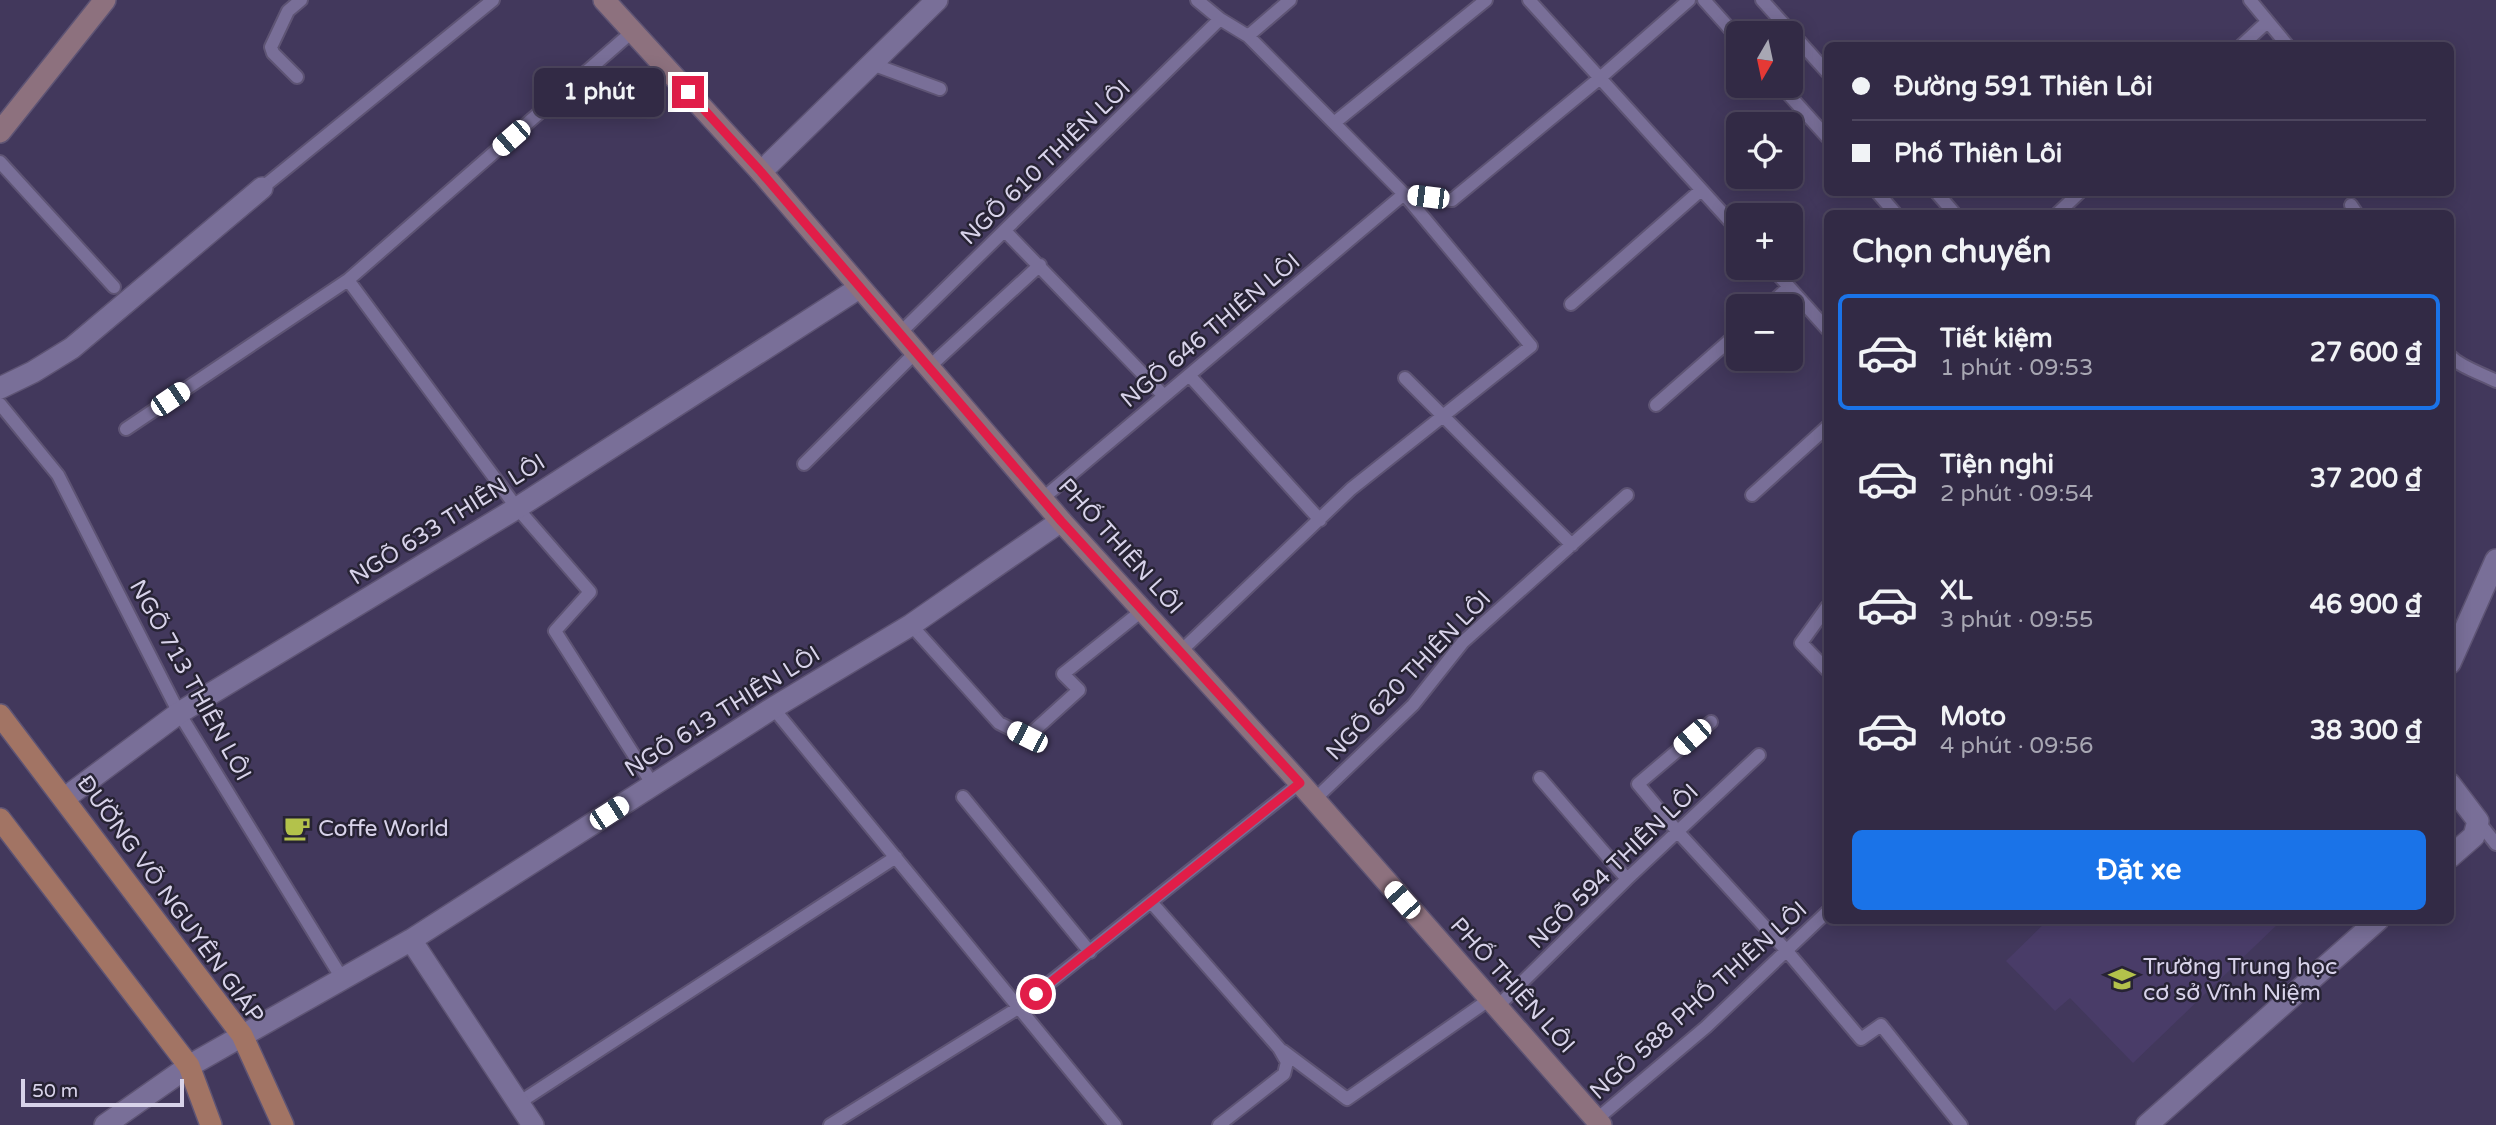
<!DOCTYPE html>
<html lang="vi">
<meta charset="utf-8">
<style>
:root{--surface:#322a45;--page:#3d3650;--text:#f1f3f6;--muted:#a8a7b3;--line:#4d465e;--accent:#1a73e8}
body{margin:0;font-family:"Varela Round",sans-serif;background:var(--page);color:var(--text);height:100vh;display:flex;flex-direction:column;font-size:26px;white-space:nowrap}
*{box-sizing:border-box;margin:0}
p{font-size:23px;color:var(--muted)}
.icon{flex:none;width:38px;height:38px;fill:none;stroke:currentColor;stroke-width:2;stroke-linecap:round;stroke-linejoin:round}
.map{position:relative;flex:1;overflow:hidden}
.sheet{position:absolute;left:1824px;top:210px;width:630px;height:714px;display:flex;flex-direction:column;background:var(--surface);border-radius:10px;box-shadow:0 4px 18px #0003,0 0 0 2px var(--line)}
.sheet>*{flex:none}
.hud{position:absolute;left:1824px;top:42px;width:630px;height:154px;border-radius:10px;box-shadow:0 4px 18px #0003,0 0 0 2px var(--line);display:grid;align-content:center;height:154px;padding:0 28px;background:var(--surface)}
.needle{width:46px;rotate:189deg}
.buttons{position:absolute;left:1726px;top:21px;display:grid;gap:14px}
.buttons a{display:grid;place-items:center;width:77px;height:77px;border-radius:10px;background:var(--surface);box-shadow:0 4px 18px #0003,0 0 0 2px var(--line);font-size:35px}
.scale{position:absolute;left:21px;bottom:18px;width:163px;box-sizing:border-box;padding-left:7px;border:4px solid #d8d3ea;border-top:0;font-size:19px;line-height:24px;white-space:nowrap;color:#d8d3ea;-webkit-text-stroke:5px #272334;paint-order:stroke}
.end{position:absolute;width:32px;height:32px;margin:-16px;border:9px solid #e11d48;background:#fff;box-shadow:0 0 0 4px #fff}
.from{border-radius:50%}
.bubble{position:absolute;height:49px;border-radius:10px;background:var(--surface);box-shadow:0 4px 18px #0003,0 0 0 2px var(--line);font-size:23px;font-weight:800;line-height:49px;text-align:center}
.car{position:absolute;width:21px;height:42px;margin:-21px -10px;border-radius:9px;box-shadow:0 0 5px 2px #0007;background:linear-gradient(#fff 24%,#345 0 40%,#fff 0 76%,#345 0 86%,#fff 0)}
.hud b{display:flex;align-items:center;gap:24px;height:66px;font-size:26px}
.hud b+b{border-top:2px solid var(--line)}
.hud i{width:18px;height:18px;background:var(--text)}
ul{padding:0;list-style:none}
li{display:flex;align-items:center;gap:21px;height:116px;margin:0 14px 10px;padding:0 14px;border:4px solid transparent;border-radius:10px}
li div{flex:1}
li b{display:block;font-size:26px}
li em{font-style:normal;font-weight:800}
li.on{border-color:var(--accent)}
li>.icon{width:63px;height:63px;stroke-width:1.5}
h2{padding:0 28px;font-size:32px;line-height:84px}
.action{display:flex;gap:14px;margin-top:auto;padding:14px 28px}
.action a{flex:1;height:80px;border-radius:10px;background:var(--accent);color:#fff;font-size:28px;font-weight:800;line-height:80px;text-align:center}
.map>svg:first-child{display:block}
.built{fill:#493c68}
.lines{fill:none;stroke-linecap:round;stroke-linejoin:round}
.service-casing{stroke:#5e5474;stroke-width:16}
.minor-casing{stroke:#5e5474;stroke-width:24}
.tertiary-casing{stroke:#5e5474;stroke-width:24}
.secondary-casing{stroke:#5e5474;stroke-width:24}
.primary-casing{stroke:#5e5474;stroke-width:24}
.service{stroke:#796f98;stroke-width:12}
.minor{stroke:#796f98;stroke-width:21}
.tertiary{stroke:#796f98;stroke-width:21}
.secondary{stroke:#8d717e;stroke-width:21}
.primary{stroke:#a27464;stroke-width:21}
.route{stroke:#e11d48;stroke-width:9}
.labels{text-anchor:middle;stroke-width:5;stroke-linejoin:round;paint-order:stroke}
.street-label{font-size:23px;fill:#d8d3ea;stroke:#272334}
.poi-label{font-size:23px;fill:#d8d3ea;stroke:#272334;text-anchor:start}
</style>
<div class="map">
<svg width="2496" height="1125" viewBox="0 0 2496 1125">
<rect width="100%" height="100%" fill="#42385c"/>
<path class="built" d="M 2048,920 L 2281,920 L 2281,921 L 2133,1063 L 2070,998 L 2055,1011 L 2006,961 Z"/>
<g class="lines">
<g class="service-casing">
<path id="service" d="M 1529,0 L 1738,230
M 1704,0 L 1738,38
M 1762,0 L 1827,72
M 2250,0 L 2288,46
M 1248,36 L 1290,0
M 2241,46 L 2267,22
M 872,64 L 940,89
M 297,77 L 273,53 L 271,47 L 288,11 L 301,0
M 1781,86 L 1827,137
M 1334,123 L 1486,0
M 0,162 L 114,287
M 262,188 L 493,0
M 1877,192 L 1896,214
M 1936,192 L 1955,214
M 2351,205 L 2357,214
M 2057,214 L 2080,192
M 1005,231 L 1164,396
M 1772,268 L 1827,329
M 348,280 L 517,508 L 590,592 L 555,631 L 653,785
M 1571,304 L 1701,190
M 1768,306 L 1789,287
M 899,334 L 1220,19
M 2450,356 C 2462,368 2481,373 2496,381
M 929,367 L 1040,265
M 1189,375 L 1320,520
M 1405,378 L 1572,545
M 0,404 L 58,475 L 179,713 L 343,980
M 1656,405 L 1738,333
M 126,429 L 348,280 L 633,31
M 804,464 L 916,352
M 1752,495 L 1827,427
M 1042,499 L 1404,194 L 1452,200 L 1600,78 L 1689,0
M 1827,607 L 1801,643 L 1827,670
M 911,625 L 999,723 L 1027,737 L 1079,690 L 1063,674 L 1144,609
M 1181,651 L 1351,489 L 1531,346 L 1404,194 L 1248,36 L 1220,19 L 1197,0
M 773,708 L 1115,1125
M 1711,722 L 1638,784 L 1677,831 L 1786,950 L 1861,1039 L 1881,1025 L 1961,1125
M 1540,778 L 1627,879
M 963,797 L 1090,952
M 1314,800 L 1413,705 L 1463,642 L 1627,495
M 2478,821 L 2496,844
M 1151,902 L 1279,1048 L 1287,1062 L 1284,1074 L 1219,1125
M 1497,1007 L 1627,879 L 1759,755
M 1283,1051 L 1347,1099 L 1490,999
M 520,1102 L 896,857
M 1597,1119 L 1706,1027 L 1827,912
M 830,1125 L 1018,1008 L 1300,783"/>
</g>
<g class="minor-casing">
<path id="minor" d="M 761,172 L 937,0
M 0,388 L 33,372 L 72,348 L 262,188
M 2450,663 L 2496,560
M 2450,784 L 2478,821 L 2474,836 L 2450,857
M 65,798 L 179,713 L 517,508 L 859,288
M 411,940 L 533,1125
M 189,1066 L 411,940 L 773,708 L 911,625 L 1061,521
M 2147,1125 L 2378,920"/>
</g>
<g class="tertiary-casing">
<path id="tertiary" d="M 105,1125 L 189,1066"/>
</g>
<g class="secondary-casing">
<path id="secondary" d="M 604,0 L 761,172 L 1061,521 L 1300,783 L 1601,1125
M 0,132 L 105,0"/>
</g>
<g class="primary-casing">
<path id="primary" d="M 0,715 L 242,1035 L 283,1125
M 0,819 L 189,1066 L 211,1125"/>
</g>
<use href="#service" class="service"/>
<use href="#minor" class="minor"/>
<use href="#tertiary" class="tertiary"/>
<use href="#secondary" class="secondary"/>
<use href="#primary" class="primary"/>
</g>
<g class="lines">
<path class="route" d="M 688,92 L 761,172 L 1061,521 L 1300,783 L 1036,994"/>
</g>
<defs>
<g id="cafe-bare" transform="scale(2.1)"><path d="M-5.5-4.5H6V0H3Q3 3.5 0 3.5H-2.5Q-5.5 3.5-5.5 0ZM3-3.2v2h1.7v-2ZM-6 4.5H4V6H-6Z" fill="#b3c24b" stroke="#272334" stroke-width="2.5" paint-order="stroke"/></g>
<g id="school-bare" transform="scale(2.1)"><path d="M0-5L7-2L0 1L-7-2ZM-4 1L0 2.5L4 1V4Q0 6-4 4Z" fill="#b3c24b" stroke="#272334" stroke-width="2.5" paint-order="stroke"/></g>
</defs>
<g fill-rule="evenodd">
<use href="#cafe-bare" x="297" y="828"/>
<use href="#school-bare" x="2122" y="979"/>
</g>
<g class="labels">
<g class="street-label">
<text transform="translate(1045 162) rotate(-44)" y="8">NGÕ 610 THIÊN LÔI</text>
<text transform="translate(1210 330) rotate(-40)" y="8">NGÕ 646 THIÊN LÔI</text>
<text transform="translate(447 519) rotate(-32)" y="8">NGÕ 633 THIÊN LÔI</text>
<text transform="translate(1121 546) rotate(48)" y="8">PHỐ THIÊN LÔI</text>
<text transform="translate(1408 675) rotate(-46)" y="8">NGÕ 620 THIÊN LÔI</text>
<text transform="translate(191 680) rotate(61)" y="8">NGÕ 713 THIÊN LÔI</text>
<text transform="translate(722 711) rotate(-32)" y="8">NGÕ 613 THIÊN LÔI</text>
<text transform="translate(1613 866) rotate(-44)" y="8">NGÕ 594 THIÊN LÔI</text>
<text transform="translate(171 899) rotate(54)" y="8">ĐƯỜNG VÕ NGUYÊN GIÁP</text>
<text transform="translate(1513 985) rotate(48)" y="8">PHỐ THIÊN LÔI</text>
<text transform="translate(1698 1000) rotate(-42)" y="8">NGÕ 588 PHỐ THIÊN LÔI</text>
</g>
<g class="poi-label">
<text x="318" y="836">Coffe World</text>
<text x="2143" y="974">Trường Trung học<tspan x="2143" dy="26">cơ sở Vĩnh Niệm</tspan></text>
</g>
</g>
</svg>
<div class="buttons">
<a><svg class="needle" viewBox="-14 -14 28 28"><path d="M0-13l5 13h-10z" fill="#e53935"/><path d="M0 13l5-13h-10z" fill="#a8a7b3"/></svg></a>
<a><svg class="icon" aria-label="locate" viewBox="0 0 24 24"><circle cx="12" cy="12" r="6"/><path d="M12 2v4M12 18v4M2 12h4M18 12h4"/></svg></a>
<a>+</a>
<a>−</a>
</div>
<div class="scale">50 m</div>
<i class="end from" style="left:1036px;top:994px"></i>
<i class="end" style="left:688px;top:92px"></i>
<div class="bubble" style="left:534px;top:68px;width:130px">1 phút</div>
<i class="car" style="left:511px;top:138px;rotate:229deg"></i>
<i class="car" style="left:1428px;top:197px;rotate:277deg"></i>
<i class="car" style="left:170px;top:399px;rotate:56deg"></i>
<i class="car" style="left:1027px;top:737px;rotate:297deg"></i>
<i class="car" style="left:1692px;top:737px;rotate:229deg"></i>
<i class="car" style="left:609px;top:813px;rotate:57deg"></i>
<i class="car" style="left:1402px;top:900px;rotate:318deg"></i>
<div class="hud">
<b><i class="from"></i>Đường 591 Thiên Lôi</b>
<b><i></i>Phố Thiên Lôi</b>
</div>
<section class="sheet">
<h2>Chọn chuyến</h2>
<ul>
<li class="on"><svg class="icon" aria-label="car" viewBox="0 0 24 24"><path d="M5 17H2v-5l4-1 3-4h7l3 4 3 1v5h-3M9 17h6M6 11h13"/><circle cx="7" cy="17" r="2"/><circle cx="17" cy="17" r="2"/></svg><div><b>Tiết kiệm</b><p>1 phút · 09:53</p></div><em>27 600 ₫</em></li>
<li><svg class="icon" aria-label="car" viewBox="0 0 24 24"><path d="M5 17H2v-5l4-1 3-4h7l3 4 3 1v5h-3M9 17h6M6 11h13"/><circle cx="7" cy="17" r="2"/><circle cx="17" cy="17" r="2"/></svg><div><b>Tiện nghi</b><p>2 phút · 09:54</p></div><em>37 200 ₫</em></li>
<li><svg class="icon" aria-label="car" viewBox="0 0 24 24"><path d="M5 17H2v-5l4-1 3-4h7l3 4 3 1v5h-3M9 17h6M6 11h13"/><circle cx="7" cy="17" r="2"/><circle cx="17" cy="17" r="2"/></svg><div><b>XL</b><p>3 phút · 09:55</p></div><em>46 900 ₫</em></li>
<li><svg class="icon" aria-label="car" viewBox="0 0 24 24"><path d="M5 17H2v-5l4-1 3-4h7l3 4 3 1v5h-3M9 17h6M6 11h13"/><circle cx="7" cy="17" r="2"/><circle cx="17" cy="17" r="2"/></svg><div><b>Moto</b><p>4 phút · 09:56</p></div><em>38 300 ₫</em></li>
</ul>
<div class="action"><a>Đặt xe</a></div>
</section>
</div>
